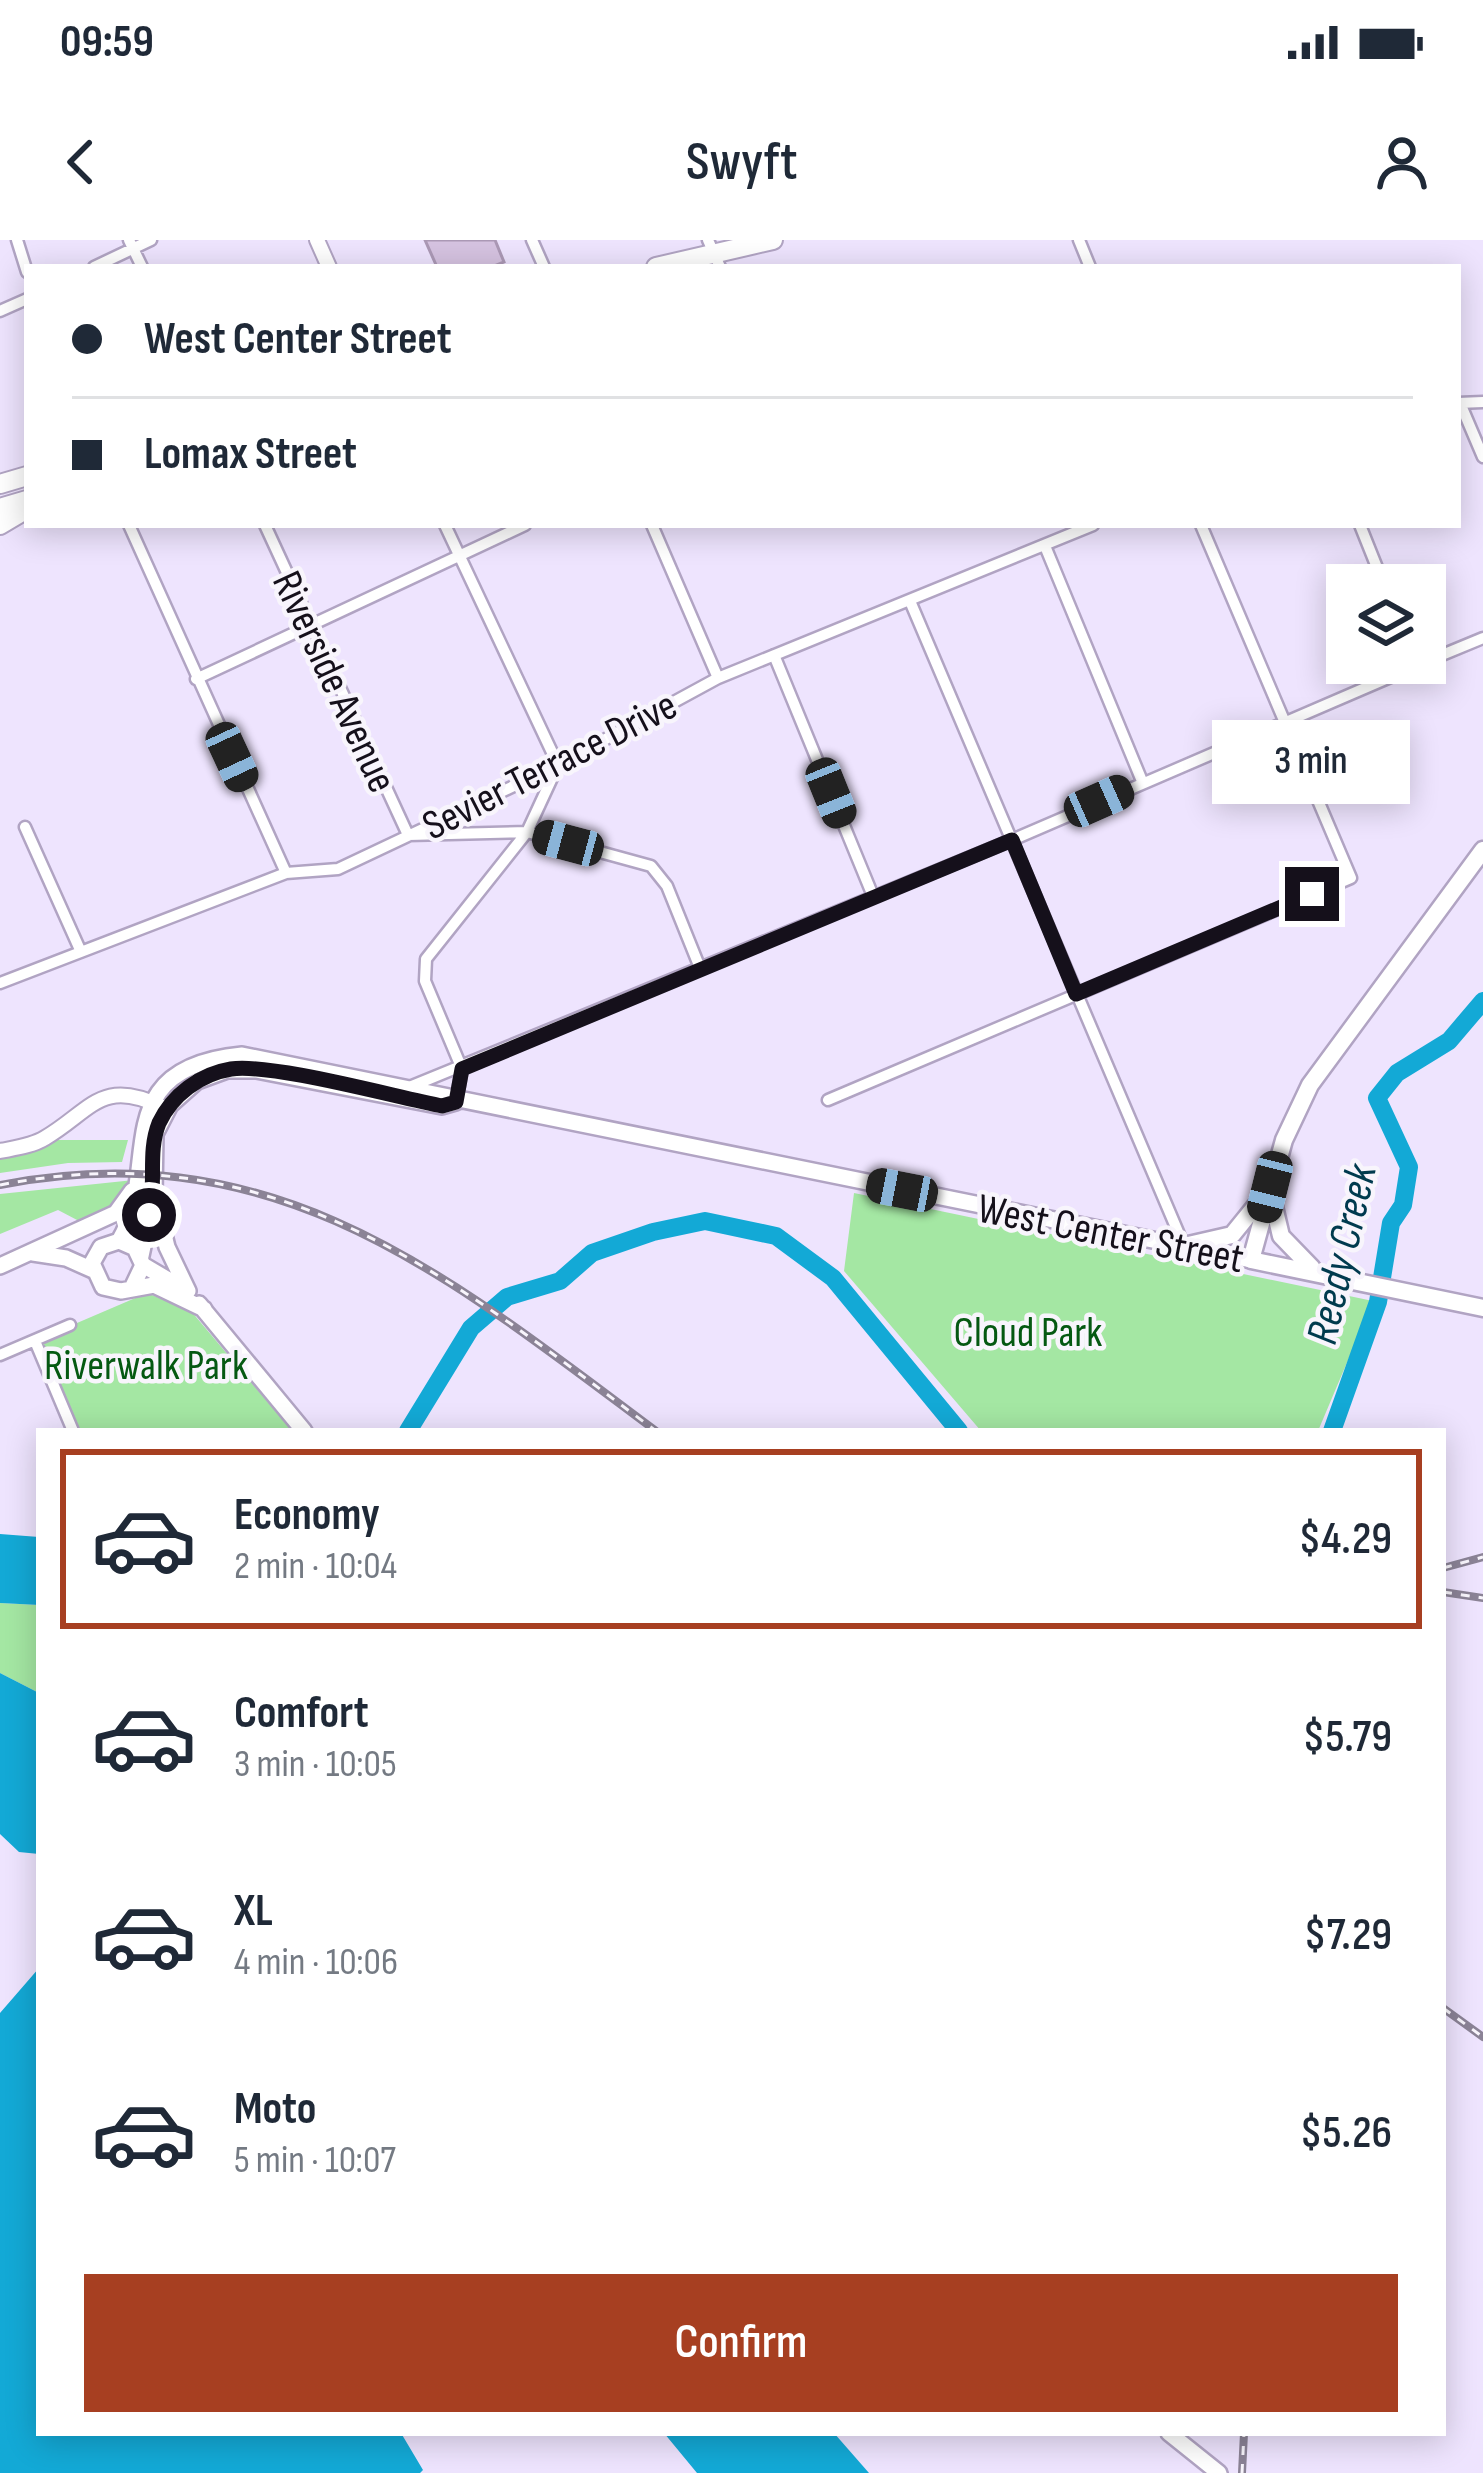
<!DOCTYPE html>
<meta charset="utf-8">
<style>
:root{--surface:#fff;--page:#f2f2f3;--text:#1f2937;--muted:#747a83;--line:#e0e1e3;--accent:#a73f21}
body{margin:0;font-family:"Sofia Sans Condensed",sans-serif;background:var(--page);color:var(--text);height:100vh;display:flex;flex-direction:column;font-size:45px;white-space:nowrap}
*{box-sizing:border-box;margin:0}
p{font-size:39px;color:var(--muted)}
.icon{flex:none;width:66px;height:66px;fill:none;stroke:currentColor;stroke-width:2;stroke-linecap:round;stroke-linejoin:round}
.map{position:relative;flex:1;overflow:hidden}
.details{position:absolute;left:36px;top:1188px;width:1410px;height:1008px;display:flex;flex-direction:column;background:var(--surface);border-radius:0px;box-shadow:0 6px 30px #0003}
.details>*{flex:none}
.guide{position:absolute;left:24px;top:24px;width:1437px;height:264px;border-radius:0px;box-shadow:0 6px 30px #0003;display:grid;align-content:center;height:264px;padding:0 48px;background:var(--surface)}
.buttons{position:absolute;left:1326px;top:324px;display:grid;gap:24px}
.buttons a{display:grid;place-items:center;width:120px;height:120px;border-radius:0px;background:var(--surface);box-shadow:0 6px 30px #0003;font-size:60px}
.end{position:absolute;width:54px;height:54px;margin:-27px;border:15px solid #15101b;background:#fff;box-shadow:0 0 0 6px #fff}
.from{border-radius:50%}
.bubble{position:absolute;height:84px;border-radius:0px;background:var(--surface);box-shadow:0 6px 30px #0003;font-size:39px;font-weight:600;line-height:84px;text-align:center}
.car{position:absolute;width:36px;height:72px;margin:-36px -18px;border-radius:15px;box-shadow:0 0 9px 3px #0007;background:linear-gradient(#222 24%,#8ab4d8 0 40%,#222 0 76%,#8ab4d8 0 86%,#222 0)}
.guide b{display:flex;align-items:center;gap:42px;height:114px;font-size:45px}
.guide b+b{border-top:3px solid var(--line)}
.guide i{width:30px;height:30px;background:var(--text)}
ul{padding:21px 0 0;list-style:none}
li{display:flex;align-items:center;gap:36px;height:180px;margin:0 24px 18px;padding:0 24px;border:6px solid transparent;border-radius:0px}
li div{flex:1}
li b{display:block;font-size:45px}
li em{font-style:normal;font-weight:600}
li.on{border-color:var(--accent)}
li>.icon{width:108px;height:108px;stroke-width:1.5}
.cta{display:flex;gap:24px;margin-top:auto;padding:24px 48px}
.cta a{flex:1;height:138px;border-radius:0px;background:var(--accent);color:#fff;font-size:48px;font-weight:600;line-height:138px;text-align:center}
.status{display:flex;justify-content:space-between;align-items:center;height:84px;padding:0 60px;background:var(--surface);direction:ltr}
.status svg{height:33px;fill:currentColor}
header{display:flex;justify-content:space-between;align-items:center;height:156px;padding:0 48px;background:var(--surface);font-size:54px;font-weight:600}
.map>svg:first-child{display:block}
.green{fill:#a4e7a3}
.water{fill:#13a9d6}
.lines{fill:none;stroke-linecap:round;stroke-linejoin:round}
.river{stroke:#13a9d6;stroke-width:18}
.building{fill:#d6c3e1;stroke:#ac99b6;stroke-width:3}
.minor-casing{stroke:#b1a4c3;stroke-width:15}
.tertiary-casing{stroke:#b1a4c3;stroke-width:18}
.secondary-casing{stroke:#b1a4c3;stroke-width:20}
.primary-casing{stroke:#b1a4c3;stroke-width:21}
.trunk-casing{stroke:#b1a4c3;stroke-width:22}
.motorway-casing{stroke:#b1a4c3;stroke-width:22}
.minor{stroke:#fff;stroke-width:10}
.tertiary{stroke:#fff;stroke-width:14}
.secondary{stroke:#fff;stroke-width:15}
.primary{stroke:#fff;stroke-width:16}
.trunk{stroke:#fff;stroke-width:18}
.motorway{stroke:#fff;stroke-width:18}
.rail-casing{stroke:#8b8396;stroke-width:8}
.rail{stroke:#f8f5fc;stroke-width:3;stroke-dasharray:9;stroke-linecap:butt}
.route{stroke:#15101b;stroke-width:15}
.labels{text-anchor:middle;stroke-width:9;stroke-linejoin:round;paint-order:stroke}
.street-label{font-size:42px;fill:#15101b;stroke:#f8f5fc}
.park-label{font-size:42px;fill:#055912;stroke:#f8f5fc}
.water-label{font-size:45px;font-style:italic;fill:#003b4e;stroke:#f8f5fc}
</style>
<div class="status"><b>09:59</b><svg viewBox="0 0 49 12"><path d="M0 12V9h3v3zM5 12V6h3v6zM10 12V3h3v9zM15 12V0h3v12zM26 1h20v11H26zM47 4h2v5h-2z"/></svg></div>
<header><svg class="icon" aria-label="back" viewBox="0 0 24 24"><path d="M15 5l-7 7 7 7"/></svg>Swyft<svg class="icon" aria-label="person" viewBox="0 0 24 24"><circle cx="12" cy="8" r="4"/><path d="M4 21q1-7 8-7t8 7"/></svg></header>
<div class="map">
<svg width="1483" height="2233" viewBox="0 0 1483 2233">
<rect width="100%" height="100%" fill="#eee4fe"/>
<path class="green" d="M 43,900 L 128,900 L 122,922 L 68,923 L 0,933 L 0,911 Z
M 134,940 L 116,973 L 79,981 L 58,970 L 0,994 L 0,954 Z
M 854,953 L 1373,1061 L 1318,1191 L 981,1191 L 844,1031 Z
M 147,1053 L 191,1071 L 292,1191 L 73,1191 L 35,1101 Z
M 0,1363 L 39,1365 L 39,1453 L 0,1433 Z"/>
<path class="water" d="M 0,1294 L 39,1297 L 39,1365 L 0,1363 Z
M 0,1433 L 39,1453 L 39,1614 L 19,1612 L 0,1594 Z
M 39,1728 L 39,2193 L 401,2193 L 423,2230 L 420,2233 L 0,2233 L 0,1773 Z
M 664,2193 L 834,2193 L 869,2233 L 697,2233 Z"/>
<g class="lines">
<path class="river" d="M 408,1191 L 471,1088 L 507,1057 L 560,1041 L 592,1013 L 653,992 L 705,981 L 776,996 L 833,1038 L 959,1191
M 1332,1191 L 1378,1062 L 1391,983 L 1403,965 L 1409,927 L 1377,858 L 1397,833 L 1449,801 L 1483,761"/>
</g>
<path class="building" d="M 425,0 L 495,0 L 504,22 L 492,27 L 437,27 Z"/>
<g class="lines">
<g class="minor-casing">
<path id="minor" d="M 17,0 L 27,32
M 129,0 L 142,27
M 532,0 L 544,27
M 708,0 L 720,27
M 1079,0 L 1090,27
M 94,27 L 151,0
M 0,71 L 27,59
M 1458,163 L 1483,162
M 1460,163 L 1483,217
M 129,285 L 286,633
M 265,285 L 408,595 L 527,592 L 651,626 L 667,646 L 700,728
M 445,285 L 558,525 L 527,592 L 426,719 L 425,741 L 462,829
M 652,285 L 718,438
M 1360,285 L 1384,345
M 1045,306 L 1142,541
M 910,361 L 1184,1006
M 774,415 L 873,656
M 1425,422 L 1483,398
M 196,439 L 525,285
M 25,587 L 81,712
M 0,743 L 286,633 L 338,629 L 558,525 L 718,438 L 1093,285
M 412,846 L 1012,600 L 1423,423
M 828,860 L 1351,638 L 1201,285
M 456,862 L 462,829
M 35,1101 L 73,1191
M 0,1115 L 70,1085"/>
</g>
<g class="tertiary-casing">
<path id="tertiary" d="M 317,0 L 329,27
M 0,911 C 15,908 32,906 45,898 C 91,871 101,837 162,867"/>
</g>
<g class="secondary-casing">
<path id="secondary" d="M 155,958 L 167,1007 L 188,1051
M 119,1001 C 163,928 104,828 242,815 L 1251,1020
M 33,1013 L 66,1018 L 93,1030
M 141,1016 L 154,955 L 155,894 L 170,865 L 197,841 L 227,830 L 256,830 L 442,866 L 456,862
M 143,1025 L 182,1048
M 0,1026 L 116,973 L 132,951
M 133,1046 L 143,1025 L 135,1008 L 119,1001 L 101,1007 L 92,1023 L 103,1047 L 121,1051 L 154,1045 L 204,1069
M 199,1064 L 304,1191
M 1169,2193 L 1219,2233"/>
</g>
<g class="primary-casing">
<path id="primary" d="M 1483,610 L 1310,845 L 1284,900 L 1251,1020 L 1483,1068
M 1271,954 L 1281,996 L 1312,1028
M 1184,1006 L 1232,995 L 1262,958"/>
</g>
<g class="trunk-casing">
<path id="trunk" d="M 656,27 L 773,0
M 0,244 L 27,236
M 0,268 L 27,260"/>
</g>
<g class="motorway-casing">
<path id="motorway" d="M 0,285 L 27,269"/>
</g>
<use href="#minor" class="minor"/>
<use href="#tertiary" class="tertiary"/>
<use href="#secondary" class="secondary"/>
<use href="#primary" class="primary"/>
<use href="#trunk" class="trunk"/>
<use href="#motorway" class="motorway"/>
<g class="rail-casing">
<path id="rail" d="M 0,945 C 277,891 448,1036 656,1191
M 1443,1328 L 1483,1317
M 1443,1352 L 1483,1358
M 1443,1768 L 1483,1797
M 1242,2233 L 1244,2193"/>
</g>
<use href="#rail" class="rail"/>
</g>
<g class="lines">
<path class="route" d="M 149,975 C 157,944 147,913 159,883 C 172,855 200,834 231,829 C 272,823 395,857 442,866 L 456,862 L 462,829 L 1012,600 L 1076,754 L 1312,654"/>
</g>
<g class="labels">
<g class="street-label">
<text transform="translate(336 441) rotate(65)" y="15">Riverside Avenue</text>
<text transform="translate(549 524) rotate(-27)" y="15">Sevier Terrace Drive</text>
<text transform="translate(1111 992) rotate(11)" y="15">West Center Street</text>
</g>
<g class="park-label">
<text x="1028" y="1106">Cloud Park</text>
<text x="146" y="1139">Riverwalk Park</text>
</g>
<g class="water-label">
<text transform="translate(1340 1014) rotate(-77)" y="16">Reedy Creek</text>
</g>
</g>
</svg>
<div class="buttons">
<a><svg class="icon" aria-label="layers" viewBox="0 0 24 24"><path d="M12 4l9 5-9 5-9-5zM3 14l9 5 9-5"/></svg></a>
</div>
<i class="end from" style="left:149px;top:975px"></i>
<i class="end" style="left:1312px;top:654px"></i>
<div class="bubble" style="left:1212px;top:480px;width:198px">3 min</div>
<i class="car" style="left:232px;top:517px;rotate:155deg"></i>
<i class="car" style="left:831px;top:553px;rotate:158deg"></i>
<i class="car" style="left:1099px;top:561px;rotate:66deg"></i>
<i class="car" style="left:568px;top:603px;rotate:285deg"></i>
<i class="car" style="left:1270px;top:947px;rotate:194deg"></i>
<i class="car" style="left:902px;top:950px;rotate:281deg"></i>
<div class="guide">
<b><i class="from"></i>West Center Street</b>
<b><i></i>Lomax Street</b>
</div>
<section class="details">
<ul>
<li class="on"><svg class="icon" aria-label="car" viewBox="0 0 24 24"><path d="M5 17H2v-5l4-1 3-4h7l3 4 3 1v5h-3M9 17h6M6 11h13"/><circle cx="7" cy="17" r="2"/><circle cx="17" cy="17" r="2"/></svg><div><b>Economy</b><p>2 min · 10:04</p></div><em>$4.29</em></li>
<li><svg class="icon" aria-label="car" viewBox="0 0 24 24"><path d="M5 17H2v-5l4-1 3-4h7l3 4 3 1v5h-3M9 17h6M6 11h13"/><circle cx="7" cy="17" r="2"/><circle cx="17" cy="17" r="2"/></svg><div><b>Comfort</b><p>3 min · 10:05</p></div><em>$5.79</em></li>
<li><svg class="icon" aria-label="car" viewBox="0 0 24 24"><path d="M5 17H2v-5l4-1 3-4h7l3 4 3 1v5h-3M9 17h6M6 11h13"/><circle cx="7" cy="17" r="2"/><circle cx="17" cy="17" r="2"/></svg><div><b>XL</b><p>4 min · 10:06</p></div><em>$7.29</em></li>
<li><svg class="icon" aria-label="car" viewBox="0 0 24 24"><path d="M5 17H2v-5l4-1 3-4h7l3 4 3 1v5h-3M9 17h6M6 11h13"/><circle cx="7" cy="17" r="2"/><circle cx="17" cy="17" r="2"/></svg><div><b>Moto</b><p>5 min · 10:07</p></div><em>$5.26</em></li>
</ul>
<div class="cta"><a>Confirm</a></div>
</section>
</div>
